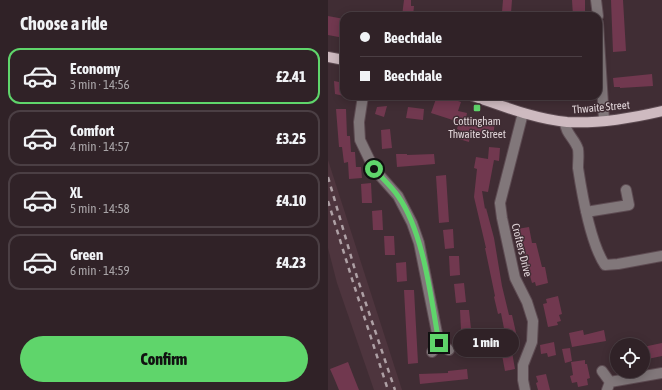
<!DOCTYPE html>
<meta charset="utf-8">
<style>
:root{--surface:#302227;--page:#3c2f33;--text:#f1f3f6;--muted:#a8a4a7;--line:#4b3f44;--accent:#5fd56b}
body{margin:0;font-family:"Asap Condensed",sans-serif;background:var(--page);color:var(--text);height:100vh;display:flex;flex-direction:column;font-size:15px;white-space:nowrap}
*{box-sizing:border-box;margin:0}
p{font-size:13px;color:var(--muted)}
.icon{flex:none;width:22px;height:22px;fill:none;stroke:currentColor;stroke-width:2;stroke-linecap:round;stroke-linejoin:round}
.map{position:relative;flex:1;overflow:hidden}
.side{display:flex;flex-direction:column;background:var(--surface);width:328px}
.side>*{flex:none}
.top-card{position:absolute;left:12px;top:12px;width:262px;height:88px;border-radius:12px;box-shadow:0 2px 10px #0003,0 0 0 1px var(--line);display:grid;align-content:center;height:88px;padding:0 20px;background:var(--surface)}
.tools{position:absolute;left:282px;top:338px;display:grid;gap:8px}
.tools a{display:grid;place-items:center;width:40px;height:40px;border-radius:50%;background:var(--surface);box-shadow:0 2px 10px #0003,0 0 0 1px var(--line);font-size:20px}
.end{position:absolute;width:18px;height:18px;margin:-9px;border:5px solid #5fd56b;background:#111;box-shadow:0 0 0 2px #111}
.from{border-radius:50%}
.bubble{position:absolute;height:28px;border-radius:14px;background:var(--surface);box-shadow:0 2px 10px #0003,0 0 0 1px var(--line);font-size:13px;font-weight:800;line-height:28px;text-align:center}
.top-card b{display:flex;align-items:center;gap:14px;height:38px;font-size:15px}
.top-card b+b{border-top:1px solid var(--line)}
.top-card i{width:10px;height:10px;background:var(--text)}
ul{padding:0;list-style:none}
li{display:flex;align-items:center;gap:12px;height:56px;margin:0 8px 6px;padding:0 12px;border:2px solid var(--line);border-radius:12px}
li div{flex:1}
li b{display:block;font-size:15px}
li em{font-style:normal;font-weight:800}
li.on{border-color:var(--accent)}
li>.icon{width:36px;height:36px;stroke-width:1.5}
h2{padding:0 20px;font-size:18px;line-height:48px}
.action{display:flex;gap:8px;margin-top:auto;padding:8px 20px}
.action a{flex:1;height:46px;border-radius:24px;background:var(--accent);color:#111;font-size:16px;font-weight:800;line-height:46px;text-align:center}
main{display:flex;flex:1;min-height:0}
.map>svg:first-child{display:block}
.built{fill:#4e353e}
.building{fill:#71384f}
.lines{fill:none;stroke-linecap:round;stroke-linejoin:round}
.minor-casing{stroke:#5d4b52;stroke-width:12}
.major-casing{stroke:#5d4b52;stroke-width:12}
.minor{stroke:#81777a;stroke-width:10}
.major{stroke:#cebac0;stroke-width:10}
.rail{stroke:#aea0a5;stroke-width:2.5;stroke-dasharray:5 5;stroke-linecap:butt}
.route{stroke:#5fd56b;stroke-width:5}
.poi-dot{fill:#5fd56b;stroke:#402d34;stroke-width:1.5}
.labels{text-anchor:middle;stroke-width:3;stroke-linejoin:round;paint-order:stroke}
.street-label{font-size:11px;fill:#e1d5d9;stroke:#402d34}
.poi-label{font-size:11px;fill:#e1d5d9;stroke:#402d34}
</style>
<main>
<section class="side">
<h2>Choose a ride</h2>
<ul>
<li class="on"><svg class="icon" aria-label="car" viewBox="0 0 24 24"><path d="M5 17H2v-5l4-1 3-4h7l3 4 3 1v5h-3M9 17h6M6 11h13"/><circle cx="7" cy="17" r="2"/><circle cx="17" cy="17" r="2"/></svg><div><b>Economy</b><p>3 min · 14:56</p></div><em>£2.41</em></li>
<li><svg class="icon" aria-label="car" viewBox="0 0 24 24"><path d="M5 17H2v-5l4-1 3-4h7l3 4 3 1v5h-3M9 17h6M6 11h13"/><circle cx="7" cy="17" r="2"/><circle cx="17" cy="17" r="2"/></svg><div><b>Comfort</b><p>4 min · 14:57</p></div><em>£3.25</em></li>
<li><svg class="icon" aria-label="car" viewBox="0 0 24 24"><path d="M5 17H2v-5l4-1 3-4h7l3 4 3 1v5h-3M9 17h6M6 11h13"/><circle cx="7" cy="17" r="2"/><circle cx="17" cy="17" r="2"/></svg><div><b>XL</b><p>5 min · 14:58</p></div><em>£4.10</em></li>
<li><svg class="icon" aria-label="car" viewBox="0 0 24 24"><path d="M5 17H2v-5l4-1 3-4h7l3 4 3 1v5h-3M9 17h6M6 11h13"/><circle cx="7" cy="17" r="2"/><circle cx="17" cy="17" r="2"/></svg><div><b>Green</b><p>6 min · 14:59</p></div><em>£4.23</em></li>
</ul>
<div class="action"><a>Confirm</a></div>
</section>
<div class="map">
<svg width="334" height="390" viewBox="0 0 334 390">
<rect width="100%" height="100%" fill="#402d34"/>
<path class="built" d="M 0,160 L 74,390 L 46,390 L 9,283 L 0,248 Z"/>
<path class="building" d="M 76,0 L 83,0 L 83,6 L 86,6 L 85,16 L 74,16 Z
M 175,0 L 184,0 L 183,13 L 174,12 Z
M 244,0 L 257,0 L 257,16 L 245,16 Z
M 283,0 L 295,0 L 298,51 L 285,52 Z
M 0,16 L 16,19 L 16,38 L 0,35 Z
M 324,74 L 325,86 L 292,88 L 292,87 L 286,87 L 285,78 Z
M 6,81 L 16,83 L 16,96 L 7,94 Z
M 109,96 L 115,96 L 133,102 L 130,111 L 139,113 L 138,118 L 167,121 L 165,138 L 142,135 L 141,142 L 131,139 L 133,131 L 129,129 L 131,122 L 103,113 Z
M 59,106 L 56,117 L 47,114 L 49,107 Z
M 80,107 L 96,109 L 95,120 L 78,118 Z
M 8,109 L 18,109 L 19,136 L 22,136 L 23,152 L 27,152 L 28,167 L 33,167 L 34,178 L 21,179 L 20,162 L 16,163 L 14,147 L 11,147 Z
M 62,129 L 64,148 L 54,149 L 53,130 Z
M 161,147 L 172,148 L 171,161 L 166,160 L 160,192 L 154,191 L 157,209 L 158,208 L 166,238 L 174,286 L 181,315 L 184,315 L 189,337 L 187,337 L 188,342 L 179,344 L 173,313 L 170,314 L 166,297 L 167,296 L 157,248 L 158,248 L 146,197 L 149,169 L 146,168 L 148,157 L 160,159 Z
M 68,154 L 79,154 L 79,155 L 106,154 L 107,164 L 69,167 Z
M 118,175 L 121,222 L 111,223 L 108,176 Z
M 43,183 L 44,203 L 34,203 L 33,184 Z
M 54,210 L 55,230 L 45,230 L 44,211 Z
M 201,227 L 204,243 L 208,243 L 214,267 L 217,267 L 220,283 L 208,286 L 207,282 L 204,283 L 189,229 Z
M 125,229 L 126,248 L 117,249 L 115,230 Z
M 56,236 L 66,236 L 67,255 L 57,255 Z
M 121,256 L 131,256 L 132,275 L 122,276 Z
M 78,262 L 79,281 L 69,282 L 68,263 Z
M 136,283 L 138,302 L 128,303 L 126,284 Z
M 76,290 L 86,290 L 90,363 L 80,364 Z
M 230,296 L 234,314 L 231,315 L 233,321 L 229,322 L 230,325 L 220,327 L 215,304 L 219,303 L 218,299 Z
M 132,310 L 141,310 L 143,329 L 133,330 Z
M 255,330 L 256,335 L 276,330 L 278,341 L 244,347 L 241,333 Z
M 147,337 L 148,356 L 138,357 L 137,338 Z
M 226,342 L 228,355 L 220,357 L 219,353 L 213,354 L 212,345 Z
M 334,343 L 334,356 L 315,360 L 315,347 Z
M 242,348 L 244,361 L 237,363 L 234,349 Z
M 184,352 L 187,369 L 177,371 L 174,355 Z
M 257,360 L 257,364 L 259,364 L 262,378 L 259,379 L 260,385 L 250,387 L 249,382 L 244,383 L 242,376 L 245,375 L 243,362 Z
M 20,362 L 25,375 L 31,390 L 11,390 L 6,378 L 2,369 Z
M 139,369 L 140,379 L 92,384 L 91,374 L 120,373 L 120,371 Z
M 218,374 L 222,390 L 210,390 L 208,383 L 210,382 L 208,376 Z"/>
<g class="lines">
<g class="minor-casing">
<path id="minor" d="M 268,0 L 270,16
M 270,23 L 276,120
M 35,96 L 31,122 L 32,140 L 46,169 L 70,196 L 84,223 L 91,243 L 111,343
M 195,113 L 172,203 L 174,218 L 187,278 L 199,302 L 205,321 L 204,342 L 195,365 L 195,380 L 197,390
M 237,122 C 237,133 247,139 250,149 C 251,155 250,161 250,168 C 254,194 262,243 277,265 L 290,264 L 334,256
M 258,212 L 301,205 L 298,190
M 104,352 L 111,343 L 121,350
M 274,371 L 282,382 L 279,390
M 282,382 L 334,373"/>
</g>
<g class="major-casing">
<path id="major" d="M 0,57 L 16,60
M 145,96 C 175,106 207,119 239,122 C 271,124 304,118 334,111"/>
</g>
<use href="#minor" class="minor"/>
<use href="#major" class="major"/>
<path class="rail" d="M 0,177 L 29,277 L 67,390
M 0,201 L 24,279 L 60,390"/>
</g>
<g class="lines">
<path class="route" d="M 46,169 C 54,178 64,187 70,196 C 96,233 103,299 111,343"/>
</g>
<rect class="poi-dot" x="145" y="104" width="8" height="8" rx="2"/>
<g class="labels">
<g class="street-label">
<text transform="translate(273 107) rotate(-5)" y="4">Thwaite Street</text>
<text transform="translate(194 250) rotate(76)" y="4">Crofters Drive</text>
</g>
<g class="poi-label">
<text x="149" y="125">Cottingham<tspan x="149" dy="13">Thwaite Street</tspan></text>
</g>
</g>
</svg>
<div class="tools">
<a><svg class="icon" aria-label="locate" viewBox="0 0 24 24"><circle cx="12" cy="12" r="6"/><path d="M12 2v4M12 18v4M2 12h4M18 12h4"/></svg></a>
</div>
<i class="end from" style="left:46px;top:169px"></i>
<i class="end" style="left:111px;top:343px"></i>
<div class="bubble" style="left:125px;top:329px;width:66px">1 min</div>
<div class="top-card">
<b><i class="from"></i>Beechdale</b>
<b><i></i>Beechdale</b>
</div>
</div>
</main>
